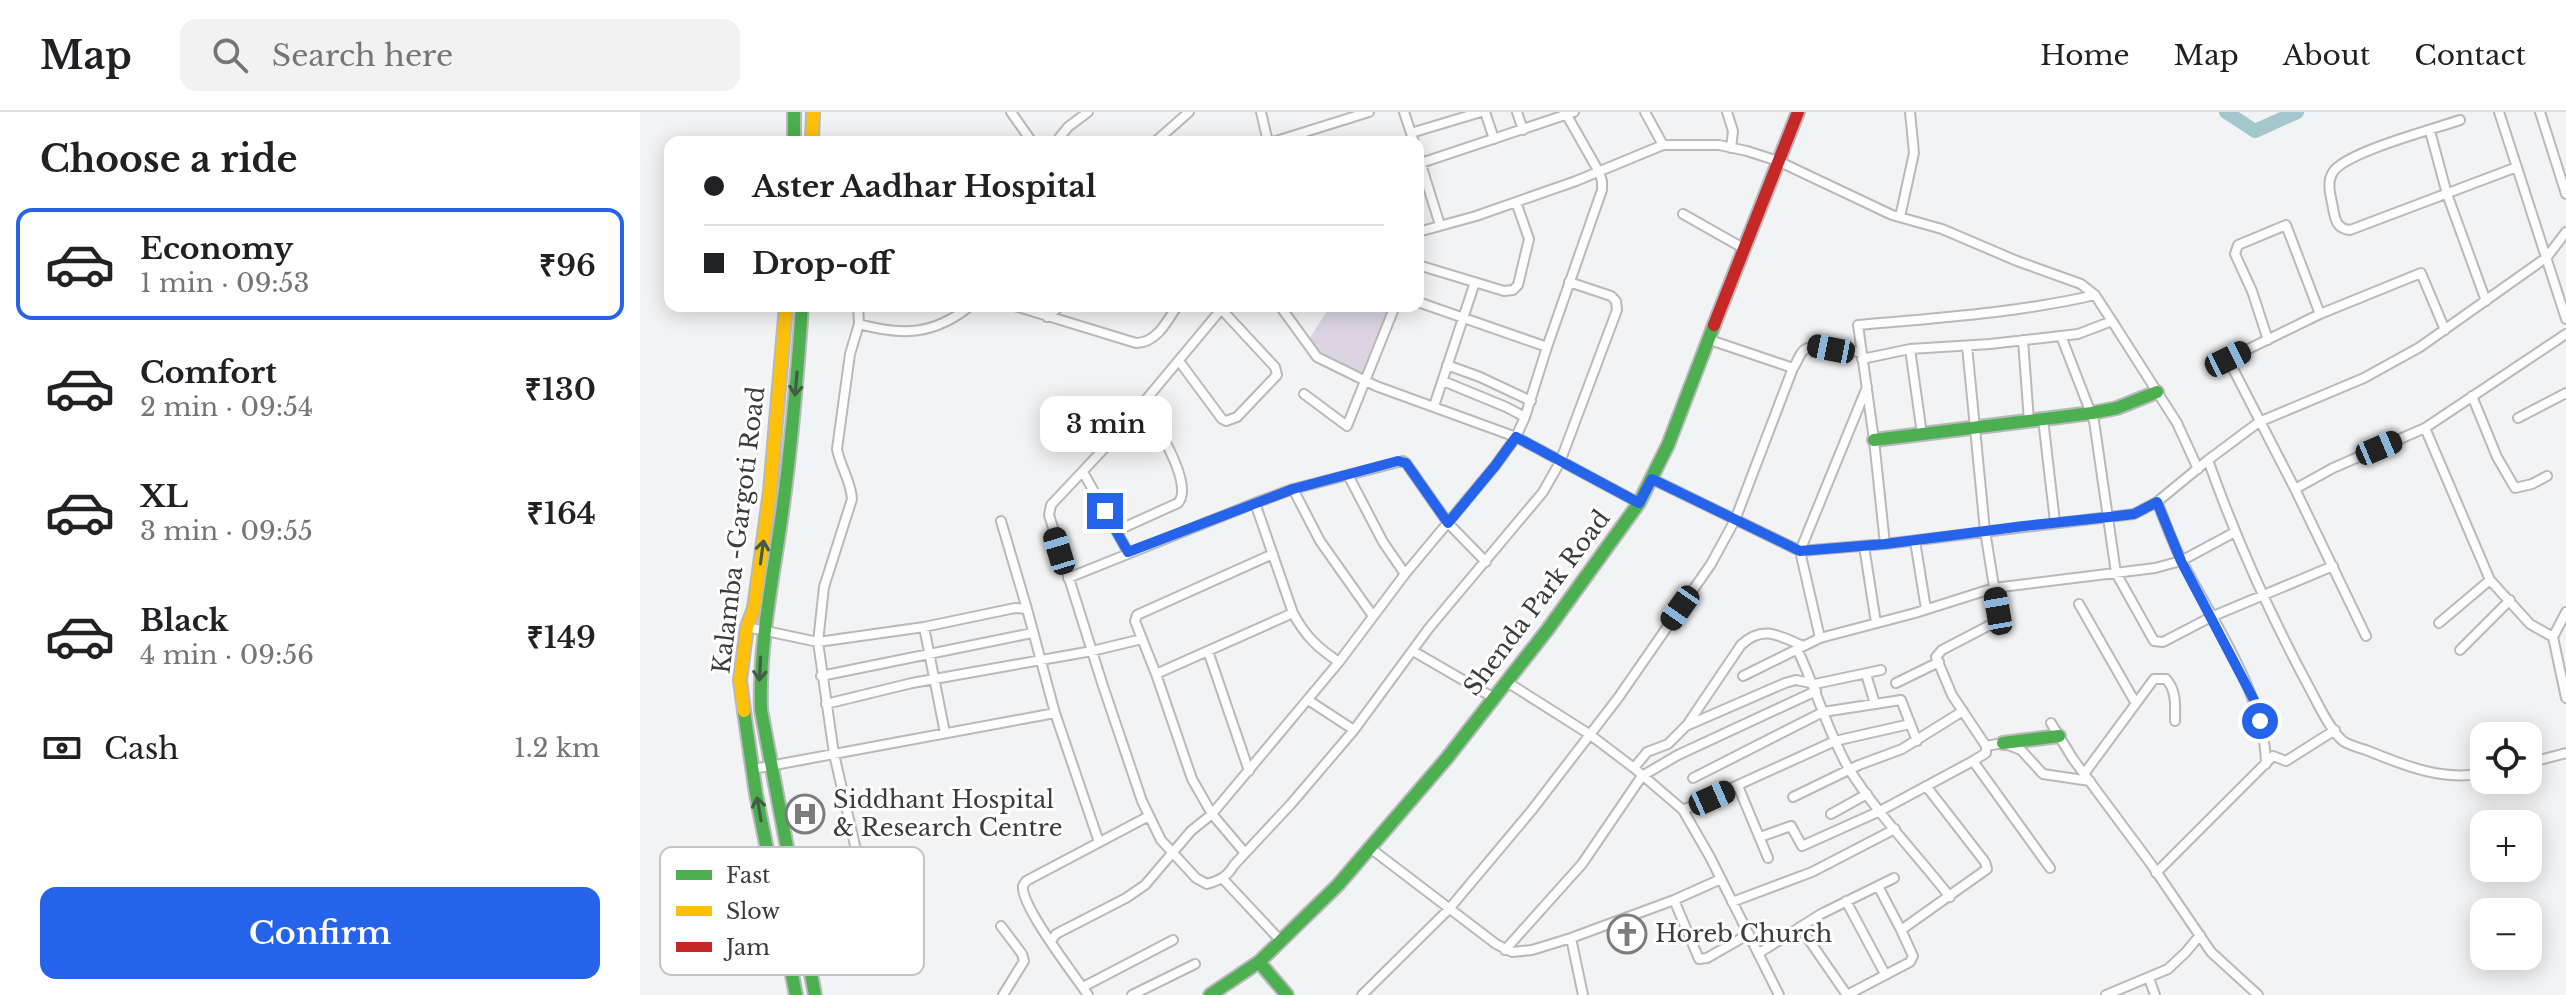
<!DOCTYPE html>
<meta charset="utf-8">
<style>
:root{--surface:#fff;--page:#f2f2f2;--text:#202124;--muted:#757577;--line:#e0e0e0;--accent:#2563eb}
body{margin:0;font-family:"Libre Baskerville",serif;background:var(--page);color:var(--text);height:100vh;display:flex;flex-direction:column;font-size:30px;white-space:nowrap}
*{box-sizing:border-box;margin:0}
p{font-size:26px;color:var(--muted)}
.icon{flex:none;width:44px;height:44px;fill:none;stroke:currentColor;stroke-width:2;stroke-linecap:round;stroke-linejoin:round}
.map{position:relative;flex:1;overflow:hidden}
.details{display:flex;flex-direction:column;background:var(--surface);width:640px}
.details>*{flex:none}
.top-card{position:absolute;left:24px;top:24px;width:760px;height:176px;border-radius:16px;box-shadow:0 4px 20px #0003;display:grid;align-content:center;height:176px;padding:0 40px;background:var(--surface)}
.tools{position:absolute;left:1830px;top:610px;display:grid;gap:16px}
.tools a{display:grid;place-items:center;width:72px;height:72px;border-radius:16px;background:var(--surface);box-shadow:0 4px 20px #0003;font-size:40px}
.end{position:absolute;width:36px;height:36px;margin:-18px;border:10px solid #2563eb;background:#fff;box-shadow:0 0 0 4px #fff}
.from{border-radius:50%}
.bubble{position:absolute;height:56px;border-radius:16px;background:var(--surface);box-shadow:0 4px 20px #0003;font-size:26px;font-weight:600;line-height:56px;text-align:center}
.car{position:absolute;width:24px;height:48px;margin:-24px -12px;border-radius:10px;box-shadow:0 0 6px 2px #0007;background:linear-gradient(#222 24%,#8ab4d8 0 40%,#222 0 76%,#8ab4d8 0 86%,#222 0)}
.top-card b{display:flex;align-items:center;gap:28px;height:76px;font-size:30px}
.top-card b+b{border-top:2px solid var(--line)}
.top-card i{width:20px;height:20px;background:var(--text)}
ul{padding:0;list-style:none}
li{display:flex;align-items:center;gap:24px;height:112px;margin:0 16px 12px;padding:0 24px;border:4px solid transparent;border-radius:16px}
li div{flex:1}
li b{display:block;font-size:30px}
li em{font-style:normal;font-weight:600}
li.active{border-color:var(--accent)}
li>.icon{width:72px;height:72px;stroke-width:1.5}
h2{padding:0 40px;font-size:36px;line-height:96px}
.pay{display:flex;align-items:center;gap:20px;height:88px;padding:0 40px;font-size:30px}
.pay p{margin-inline-start:auto}
.cta{display:flex;gap:16px;margin-top:auto;padding:16px 40px}
.cta a{flex:1;height:92px;border-radius:16px;background:var(--accent);color:#fff;font-size:32px;font-weight:600;line-height:92px;text-align:center}
header{display:flex;align-items:center;gap:48px;box-sizing:border-box;height:112px;padding:0 40px;background:var(--surface);border-bottom:2px solid var(--line)}
header strong{font-size:38px}
nav{display:flex;gap:44px;margin-inline-start:auto;font-size:28px}
.search{width:560px;height:72px;background:var(--page);display:flex;align-items:center;gap:20px;box-sizing:border-box;padding:0 28px;border-radius:16px;color:var(--muted);font-size:30px}
main{display:flex;flex:1;min-height:0}
.map>svg:first-child{display:block}
.green{fill:#dcd4e3}
.lines{fill:none;stroke-linecap:round;stroke-linejoin:round}
.river{stroke:#a4c7cd;stroke-width:14}
.street-casing{stroke:#b9b9bb;stroke-width:12}
.fast-casing{stroke:#b9b9bb;stroke-width:16}
.slow-casing{stroke:#b9b9bb;stroke-width:16}
.jam-casing{stroke:#b9b9bb;stroke-width:16}
.street{stroke:#fdfdfe;stroke-width:8}
.fast{stroke:#4caf50;stroke-width:12}
.slow{stroke:#ffc107;stroke-width:12}
.jam{stroke:#c62828;stroke-width:12}
.oneway{stroke:#405e43}
.route{stroke:#2563eb;stroke-width:10}
.labels{text-anchor:middle;stroke-width:6;stroke-linejoin:round;paint-order:stroke}
.street-label{font-size:24px;fill:#3b3c3d;stroke:#fff}
.poi-label{font-size:24px;fill:#3b3c3d;stroke:#fff;text-anchor:start}
.key{fill:#fff;stroke:#c4c4c5;stroke-width:2}
.key-label{font-size:22px;fill:#3b3c3d}
</style>
<header>
<strong>Map</strong>
<div class="search"><svg class="icon" aria-label="search" viewBox="0 0 24 24"><circle cx="10" cy="10" r="6"/><path d="M15 15l6 6"/></svg>Search here</div>
<nav><a>Home</a><a>Map</a><a>About</a><a>Contact</a></nav>
</header>
<main>
<section class="details">
<h2>Choose a ride</h2>
<ul>
<li class="active"><svg class="icon" aria-label="car" viewBox="0 0 24 24"><path d="M5 17H2v-5l4-1 3-4h7l3 4 3 1v5h-3M9 17h6M6 11h13"/><circle cx="7" cy="17" r="2"/><circle cx="17" cy="17" r="2"/></svg><div><b>Economy</b><p>1 min · 09:53</p></div><em>₹96</em></li>
<li><svg class="icon" aria-label="car" viewBox="0 0 24 24"><path d="M5 17H2v-5l4-1 3-4h7l3 4 3 1v5h-3M9 17h6M6 11h13"/><circle cx="7" cy="17" r="2"/><circle cx="17" cy="17" r="2"/></svg><div><b>Comfort</b><p>2 min · 09:54</p></div><em>₹130</em></li>
<li><svg class="icon" aria-label="car" viewBox="0 0 24 24"><path d="M5 17H2v-5l4-1 3-4h7l3 4 3 1v5h-3M9 17h6M6 11h13"/><circle cx="7" cy="17" r="2"/><circle cx="17" cy="17" r="2"/></svg><div><b>XL</b><p>3 min · 09:55</p></div><em>₹164</em></li>
<li><svg class="icon" aria-label="car" viewBox="0 0 24 24"><path d="M5 17H2v-5l4-1 3-4h7l3 4 3 1v5h-3M9 17h6M6 11h13"/><circle cx="7" cy="17" r="2"/><circle cx="17" cy="17" r="2"/></svg><div><b>Black</b><p>4 min · 09:56</p></div><em>₹149</em></li>
</ul>
<div class="pay"><svg class="icon" aria-label="cash" viewBox="0 0 24 24"><path d="M3 7h18v10H3z"/><circle cx="12" cy="12" r="2"/></svg>Cash<p>1.2 km</p></div>
<div class="cta"><a>Confirm</a></div>
</section>
<div class="map">
<svg width="1926" height="883" viewBox="0 0 1926 883">
<rect width="100%" height="100%" fill="#f2f3f5"/>
<path class="green" d="M 690,194 L 751,194 L 728,265 L 677,245 L 666,232 Z"/>
<g class="lines">
<path class="river" d="M 1586,0 L 1615,19 L 1657,0"/>
<g class="street-casing">
<path id="street" d="M 371,0 L 392,30
M 621,0 L 628,30
M 764,0 L 774,30
M 845,0 L 854,27
M 877,0 L 883,18
M 1005,0 L 1023,33
M 1087,0 L 1093,19 L 1091,36
M 1859,0 L 1926,207
M 1900,0 L 1926,82
M 1820,8 C 1794,17 1706,40 1693,60 C 1686,71 1691,84 1693,96 C 1695,108 1697,117 1710,118 L 1877,55
M 1790,19 L 1807,82 L 1846,189
M 771,21 L 841,0
M 416,30 L 428,15 L 448,0
M 515,30 L 549,0
M 633,30 L 729,0
M 778,43 L 800,113
M 778,52 L 934,0
M 1043,102 L 1103,136
M 1260,105 L 1274,41 L 1270,0
M 778,120 L 836,104 L 936,69 L 1023,33 L 1079,33 L 1107,39 L 1138,49 L 1252,103 L 1302,117 L 1377,149 L 1441,172 L 1455,183 L 1472,209 L 1537,311 L 1558,357
M 778,153 L 864,179 L 873,178 L 878,173 L 889,127 L 876,90
M 778,190 L 907,235
M 218,194 L 219,212 L 210,242 L 197,337 C 200,354 211,369 212,387 L 184,475 L 178,530 L 194,642 L 225,777
M 375,194 L 496,231 C 516,231 527,210 537,194
M 584,194 L 474,326 L 411,393 L 409,403 L 463,574 L 502,689 L 521,728 L 556,766 L 567,772 C 580,768 587,765 594,753 L 651,692 L 714,618 L 789,516 L 903,380 L 920,350 L 977,198 L 976,189 L 971,184 L 929,170
M 640,194 L 677,245 L 736,274 L 876,325 L 999,391
M 407,205 L 420,194
M 219,212 C 262,224 294,223 330,194
M 1805,218 L 1781,161 L 1680,202 L 1588,247 L 1655,377 L 1693,356 L 1785,316 L 1926,222
M 1421,224 L 1454,309 L 1476,461 L 1514,529 L 1523,530 L 1571,505 L 1693,454
M 1067,227 L 1153,256
M 1383,228 L 1389,309
M 1628,228 L 1612,179 L 1595,142 L 1598,133 L 1646,113 L 1680,202
M 1327,234 L 1345,419 L 1358,499 L 1356,508 L 1350,513 L 1302,538 L 1296,545 L 1312,583 L 1346,634 L 1346,641 L 1333,649 L 1410,756
M 1270,237 L 1282,322
M 1222,247 L 1270,237 L 1350,232 L 1438,222 L 1472,209
M 539,249 L 582,307 L 586,309 L 597,305 L 637,263 L 635,255 L 582,198
M 807,253 L 840,265 L 891,289
M 803,269 L 866,295 L 885,305
M 664,282 L 707,314 L 755,194
M 1832,284 L 1857,345 L 1875,376 L 1892,372 L 1907,364
M 794,294 L 835,170
M 1878,306 L 1926,281
M 1403,307 L 1415,410
M 1785,316 L 1850,468 L 1890,512 L 1913,525 L 1926,500
M 1568,348 L 1619,310 L 1724,266 L 1780,235 L 1907,145 L 1926,120
M 443,360 L 488,440
M 708,363 L 743,430 L 765,462
M 1012,367 L 1160,439 L 1245,432 L 1494,402 L 1517,390 L 1568,348 C 1596,427 1630,503 1670,577 C 1678,592 1690,618 1703,629 C 1709,633 1719,636 1726,638 C 1763,653 1803,670 1844,661
M 653,377 L 680,429 L 733,504
M 1655,377 L 1726,524
M 1517,390 C 1526,411 1533,433 1544,453 C 1575,513 1625,584 1626,652
M 361,409 L 387,497
M 476,419 L 538,391 C 555,372 514,311 504,291
M 1275,429 L 1286,497
M 1245,432 L 1234,328 L 1218,213 C 1297,206 1377,201 1455,183
M 1224,434 L 1236,511
M 428,466 L 615,391
M 1439,492 L 1495,590
M 1799,511 L 1850,468
M 107,515 L 178,530 L 284,515 L 375,496 L 387,497 L 415,601 L 459,730
M 284,515 L 305,621
M 1913,525 L 1926,586
M 1180,526 L 1160,439 L 1227,275
M 1157,537 C 1176,576 1187,619 1209,657 C 1236,700 1278,744 1310,785
M 1820,538 L 1870,488
M 568,539 L 609,659
M 773,539 L 854,586
M 699,550 C 678,536 665,524 653,501 L 615,391 L 653,377 L 763,349 L 766,351 L 808,411 L 846,450
M 516,562 L 495,509 L 497,503 L 633,442
M 1226,562 L 1235,592
M 181,564 L 392,521
M 1103,564 L 1180,526 L 1275,501 L 1354,476 L 1515,456 L 1541,449 L 1595,420
M 867,570 L 949,622 L 994,656 L 1043,698 L 1070,745 L 1139,883
M 1256,571 L 1299,550
M 668,588 L 714,618
M 186,592 L 272,571 L 452,539 L 502,527
M 1411,611 L 1433,647 L 1511,752 L 1571,840 L 1618,883
M 1047,613 L 1101,533 C 1123,513 1138,523 1163,534
M 1346,634 L 1363,631 L 1381,638 L 1403,662 L 1450,669
M 1888,651 L 1926,641
M 994,656 L 1007,640 L 1028,632 L 1046,614 L 1145,571 L 1156,568 L 1175,572 L 1241,558
M 113,657 L 415,601
M 1444,662 L 1514,567 L 1526,567 C 1537,579 1535,594 1535,609
M 1053,666 L 1183,600 L 1261,588 L 1277,629
M 1098,674 L 1128,746
M 1153,685 L 1219,653 L 1262,637 L 1323,599
M 1043,698 L 1195,629 L 1270,612
M 1191,702 L 1227,682
M 1120,725 L 1151,714 L 1162,734 L 1240,699 L 1333,649
M 730,736 L 856,832 L 872,840 L 892,838 L 931,826 L 1034,788 L 1081,767
M 605,741 L 572,702 L 552,667 L 516,562 L 653,501
M 1516,761 L 1633,644 L 1646,649 L 1695,618
M 583,767 L 641,829
M 1238,774 L 1261,818
M 1034,788 L 1059,847 L 1067,846 L 1109,822
M 1206,789 L 1245,862
M 1092,790 L 1172,760 L 1255,717
M 361,814 L 382,842 L 384,849 L 363,883
M 1160,815 L 1207,883
M 931,826 L 943,883
M 411,829 L 416,822 L 486,786 L 505,773 L 551,719 L 572,702 L 699,550 L 765,462 L 855,354 L 876,325 L 885,305 L 907,235 L 962,78 L 962,69 L 959,60 L 925,0
M 865,838 L 942,752 L 1002,664 L 1038,643 L 1176,579
M 1119,841 L 1181,802 L 1254,766
M 1509,866 L 1515,883
M 443,875 L 533,828
M 448,883 C 435,864 380,793 383,774 L 386,769 L 509,704
M 492,883 L 555,852
M 722,883 L 809,797 L 892,698 L 978,586 L 1071,452 L 1095,408 L 1153,256 C 1157,251 1159,243 1163,239 C 1172,229 1207,240 1221,240
M 1207,883 L 1270,850 L 1273,844 L 1261,818 L 1347,757 L 1345,750 L 1286,674
M 1466,883 L 1528,857 L 1546,840 L 1560,823"/>
</g>
<g class="fast-casing">
<path id="fast" d="M 154,0 L 154,30
M 162,194 C 157,268 151,341 140,415 C 131,476 119,536 121,598 L 175,883
M 1234,328 L 1452,301 L 1477,296 L 1517,280
M 104,599 L 116,682 L 156,883
M 1363,631 L 1419,624
M 619,850 L 647,883
M 570,883 L 619,850 L 698,773 L 807,646 L 908,517 L 999,391 L 1028,333 L 1074,213"/>
</g>
<g class="slow-casing">
<path id="slow" d="M 172,30 L 173,0
M 104,599 L 100,568 L 107,515 L 114,496 L 130,379 L 146,194"/>
</g>
<g class="jam-casing">
<path id="jam" d="M 1074,213 L 1158,0"/>
</g>
<use href="#street" class="street"/>
<use href="#fast" class="fast"/>
<use href="#slow" class="slow"/>
<use href="#jam" class="jam"/>
</g>
<defs><path id="oneway-shaft" d="M-6 0H5M1.5-3L5.5 0L1.5 3" fill="none" stroke-width="1.6" stroke-linecap="round" stroke-linejoin="round" transform="scale(2)"/></defs>
<g class="oneway">
<use href="#oneway-shaft" transform="translate(156 272) rotate(95)"/>
<use href="#oneway-shaft" transform="translate(122 440) rotate(-82)"/>
<use href="#oneway-shaft" transform="translate(120 557) rotate(93)"/>
<use href="#oneway-shaft" transform="translate(119 697) rotate(-100)"/>
</g>
<g class="lines">
<path class="route" d="M 465,399 L 488,440 L 653,377 L 758,349 L 766,351 L 808,411 L 855,354 L 876,325 L 999,391 L 1012,367 L 1160,439 L 1245,432 L 1384,414 L 1469,405 L 1494,402 L 1517,390 L 1541,449 L 1614,588 L 1620,609"/>
</g>
<defs>
<g id="hospital-ring" transform="scale(2)"><circle r="9.5" fill="#fff" stroke="#7b7c7d" stroke-width="1.5"/><path d="M-5-5h3v3.5h4V-5h3V5h-3V1.5h-4V5h-3Z" fill="#7b7c7d"/></g>
<g id="church-ring" transform="scale(2)"><circle r="9.5" fill="#fff" stroke="#7b7c7d" stroke-width="1.5"/><path d="M-1.2-6h2.4v3.5h3.3v2.4h-3.3V6h-2.4V-.1h-3.3v-2.4h3.3Z" fill="#7b7c7d"/></g>
</defs>
<g fill-rule="evenodd">
<use href="#hospital-ring" x="165" y="702"/>
<use href="#church-ring" x="987" y="822"/>
</g>
<g class="labels">
<g class="street-label">
<text transform="translate(99 418) rotate(-83)" y="8">Kalamba -Gargoti Road</text>
<text transform="translate(897 491) rotate(-53)" y="8">Shenda Park Road</text>
</g>
<g class="poi-label">
<text x="193" y="696">Siddhant Hospital<tspan x="193" dy="28">&amp; Research Centre</tspan></text>
<text x="1015" y="830">Horeb Church</text>
</g>
</g>
<rect x="20" y="735" width="264" height="128" rx="12" class="key"/>
<rect x="36" y="758" width="36" height="10" fill="#4caf50"/>
<rect x="36" y="794" width="36" height="10" fill="#ffc107"/>
<rect x="36" y="830" width="36" height="10" fill="#c62828"/>
<g class="key-label">
<text x="86" y="771">Fast</text>
<text x="86" y="807">Slow</text>
<text x="86" y="843">Jam</text>
</g>
</svg>
<div class="tools">
<a><svg class="icon" aria-label="locate" viewBox="0 0 24 24"><circle cx="12" cy="12" r="6"/><path d="M12 2v4M12 18v4M2 12h4M18 12h4"/></svg></a>
<a>+</a>
<a>−</a>
</div>
<i class="end from" style="left:1620px;top:609px"></i>
<i class="end" style="left:465px;top:399px"></i>
<div class="bubble" style="left:400px;top:284px;width:132px">3 min</div>
<i class="car" style="left:1191px;top:237px;rotate:281deg"></i>
<i class="car" style="left:1588px;top:247px;rotate:64deg"></i>
<i class="car" style="left:1739px;top:336px;rotate:67deg"></i>
<i class="car" style="left:419px;top:439px;rotate:343deg"></i>
<i class="car" style="left:1040px;top:496px;rotate:215deg"></i>
<i class="car" style="left:1358px;top:499px;rotate:350deg"></i>
<i class="car" style="left:1072px;top:686px;rotate:66deg"></i>
<div class="top-card">
<b><i class="from"></i>Aster Aadhar Hospital</b>
<b><i></i>Drop-off</b>
</div>
</div>
</main>
